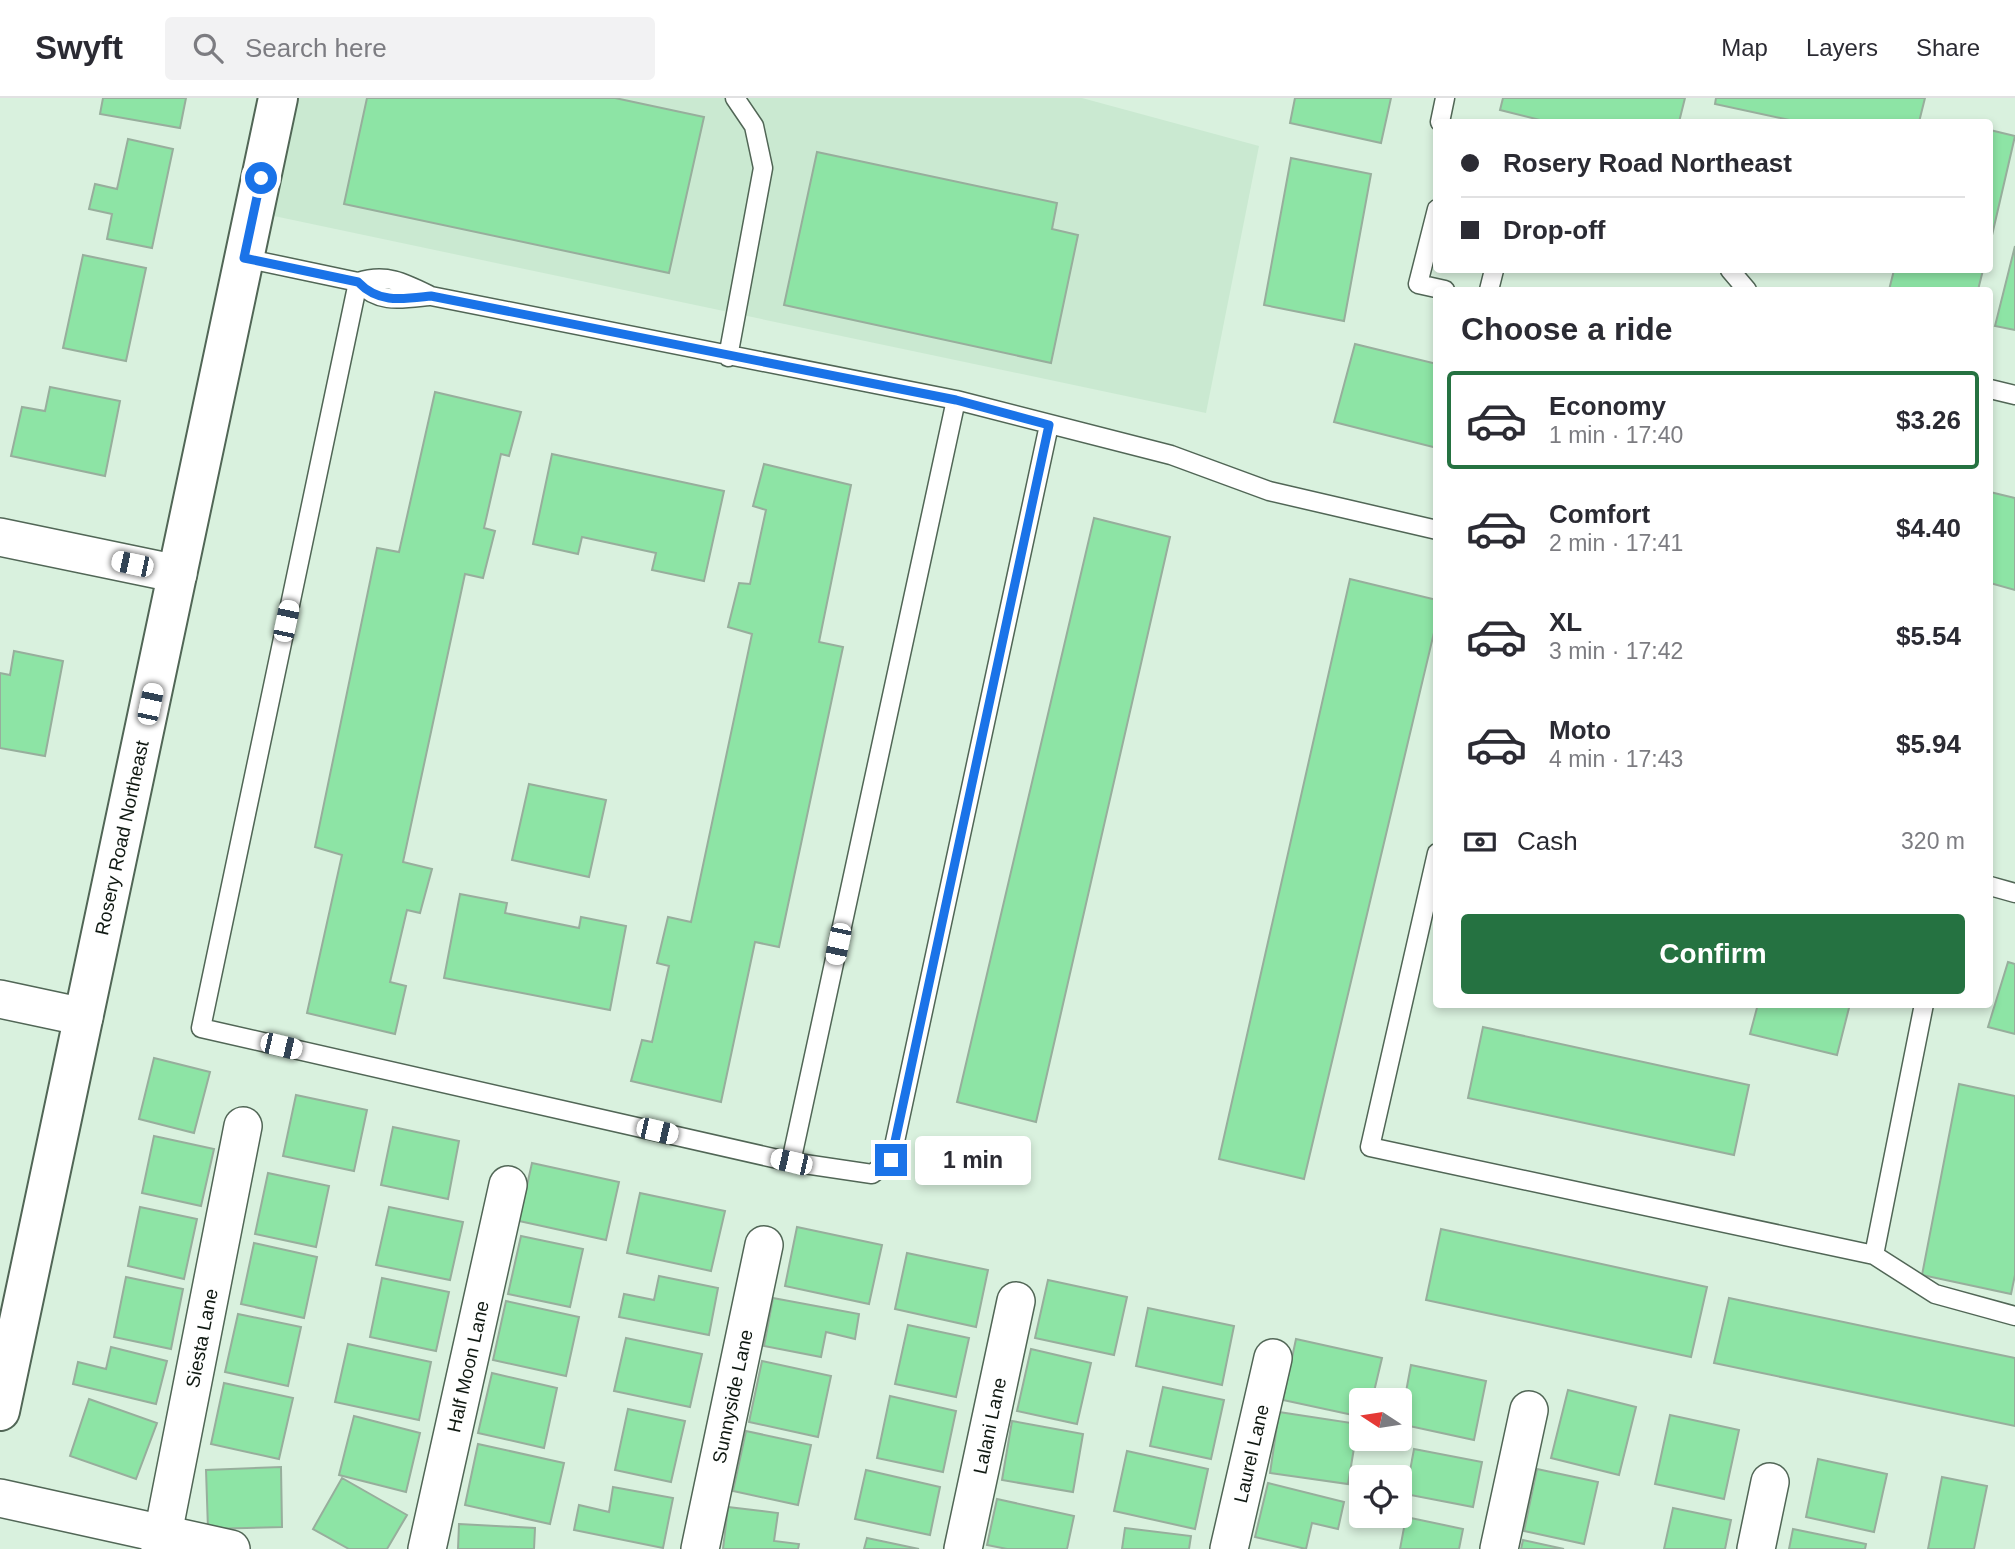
<!DOCTYPE html>
<meta charset="utf-8">
<style>
:root{--surface:#fff;--page:#f2f2f3;--text:#2b2b33;--muted:#7c7c81;--line:#e1e1e2;--accent:#257241}
body{margin:0;font-family:Arial,sans-serif;background:var(--page);color:var(--text);height:100vh;display:flex;flex-direction:column;font-size:26px;white-space:nowrap}
*{box-sizing:border-box;margin:0}
p{font-size:23px;color:var(--muted)}
.icon{flex:none;width:38px;height:38px;fill:none;stroke:currentColor;stroke-width:2;stroke-linecap:round;stroke-linejoin:round}
.map{position:relative;flex:1;overflow:hidden}
.drawer{position:absolute;left:1433px;top:189px;width:560px;height:721px;display:flex;flex-direction:column;background:var(--surface);border-radius:7px;box-shadow:0 4px 10px #0003}
.drawer>*{flex:none}
.guide{position:absolute;left:1433px;top:21px;width:560px;height:154px;border-radius:7px;box-shadow:0 4px 10px #0003;display:grid;align-content:center;height:154px;padding:0 28px;background:var(--surface)}
.needle{width:46px;rotate:282deg}
.fabs{position:absolute;left:1349px;top:1290px;display:grid;gap:14px}
.fabs a{display:grid;place-items:center;width:63px;height:63px;border-radius:7px;background:var(--surface);box-shadow:0 4px 10px #0003;font-size:35px}
.end{position:absolute;width:32px;height:32px;margin:-16px;border:9px solid #1a73e8;background:#fff;box-shadow:0 0 0 4px #fff}
.from{border-radius:50%}
.bubble{position:absolute;height:49px;border-radius:7px;background:var(--surface);box-shadow:0 4px 10px #0003;font-size:23px;font-weight:700;line-height:49px;text-align:center}
.car{position:absolute;width:21px;height:42px;margin:-21px -10px;border-radius:9px;box-shadow:0 0 5px 2px #0007;background:linear-gradient(#fff 24%,#345 0 40%,#fff 0 76%,#345 0 86%,#fff 0)}
.guide b{display:flex;align-items:center;gap:24px;height:66px;font-size:26px}
.guide b+b{border-top:2px solid var(--line)}
.guide i{width:18px;height:18px;background:var(--text)}
ul{padding:0;list-style:none}
li{display:flex;align-items:center;gap:21px;height:98px;margin:0 14px 10px;padding:0 14px;border:4px solid transparent;border-radius:7px}
li div{flex:1}
li b{display:block;font-size:26px}
li em{font-style:normal;font-weight:700}
li.on{border-color:var(--accent)}
li>.icon{width:63px;height:63px;stroke-width:1.5}
h2{padding:0 28px;font-size:32px;line-height:84px}
.pay{display:flex;align-items:center;gap:18px;height:77px;padding:0 28px;font-size:26px}
.pay p{margin-inline-start:auto}
.action{display:flex;gap:14px;margin-top:auto;padding:14px 28px}
.action a{flex:1;height:80px;border-radius:7px;background:var(--accent);color:#fff;font-size:28px;font-weight:700;line-height:80px;text-align:center}
header{display:flex;align-items:center;gap:42px;box-sizing:border-box;height:98px;padding:0 35px;background:var(--surface);border-bottom:2px solid var(--line)}
header strong{font-size:33px}
nav{display:flex;gap:38px;margin-inline-start:auto;font-size:24px}
.search{width:490px;height:63px;background:var(--page);display:flex;align-items:center;gap:18px;box-sizing:border-box;padding:0 24px;border-radius:7px;color:var(--muted);font-size:26px}
.map>svg:first-child{display:block}
.built{fill:#cae9d1}
.building{fill:#8de4a5;stroke:#97ae9c;stroke-width:2}
.lines{fill:none;stroke-linecap:round;stroke-linejoin:round}
.lane-casing{stroke:#516656;stroke-width:21}
.street-casing{stroke:#516656;stroke-width:40}
.secondary-casing{stroke:#516656;stroke-width:42}
.lane{stroke:#fff;stroke-width:18}
.street{stroke:#fff;stroke-width:37}
.secondary{stroke:#fff;stroke-width:38}
.route{stroke:#1a73e8;stroke-width:9}
.labels{text-anchor:middle;stroke-width:5;stroke-linejoin:round;paint-order:stroke}
.street-label{font-size:19px;fill:#101912;stroke:#e6feeb}
</style>
<header>
<strong>Swyft</strong>
<div class="search"><svg class="icon" aria-label="search" viewBox="0 0 24 24"><circle cx="10" cy="10" r="6"/><path d="M15 15l6 6"/></svg>Search here</div>
<nav><a>Map</a><a>Layers</a><a>Share</a></nav>
</header>
<div class="map">
<svg width="2015" height="1451" viewBox="0 0 2015 1451">
<rect width="100%" height="100%" fill="#d9f1de"/>
<path class="built" d="M 299,0 L 1082,0 L 1259,48 L 1206,315 L 274,118 Z"/>
<path class="building" d="M 103,0 L 186,0 L 180,30 L 100,16 Z
M 367,0 L 615,0 L 704,19 L 669,175 L 344,106 Z
M 1295,0 L 1391,0 L 1381,45 L 1290,25 Z
M 1503,0 L 1685,0 L 1679,24 L 1548,24 L 1500,12 Z
M 1716,0 L 1925,0 L 1919,24 L 1799,24 L 1715,6 Z
M 1990,32 L 2015,38 L 1990,146 Z
M 128,41 L 173,51 L 152,150 L 107,141 L 112,116 L 89,111 L 95,86 L 117,91 Z
M 817,54 L 1057,105 L 1052,131 L 1078,137 L 1051,265 L 784,207 Z
M 1291,60 L 1371,76 L 1344,223 L 1264,207 Z
M 2015,148 L 2015,232 L 1995,228 Z
M 83,157 L 146,170 L 126,263 L 63,250 Z
M 1894,172 L 1983,172 L 1978,192 L 1889,192 Z
M 1355,246 L 1437,266 L 1437,350 L 1334,324 Z
M 50,289 L 120,303 L 105,378 L 11,358 L 22,309 L 45,313 Z
M 435,294 L 521,314 L 509,358 L 501,356 L 484,430 L 495,433 L 483,480 L 465,476 L 403,764 L 432,771 L 420,815 L 407,812 L 390,884 L 406,888 L 395,936 L 307,915 L 342,757 L 315,749 L 377,450 L 399,454 Z
M 552,356 L 724,393 L 704,483 L 652,472 L 656,455 L 582,439 L 578,456 L 533,446 Z
M 764,366 L 851,387 L 819,544 L 843,549 L 779,849 L 755,844 L 721,1004 L 631,983 L 642,942 L 652,944 L 669,868 L 657,865 L 668,819 L 691,824 L 752,536 L 728,529 L 739,485 L 750,486 L 766,412 L 753,408 Z
M 1990,394 L 2015,400 L 2015,492 L 1990,485 Z
M 1094,420 L 1170,439 L 1036,1024 L 957,1004 Z
M 1350,481 L 1437,502 L 1437,522 L 1304,1081 L 1219,1061 Z
M 14,553 L 63,563 L 45,658 L 0,650 L 0,575 L 10,577 Z
M 529,686 L 606,702 L 589,779 L 512,762 Z
M 460,796 L 507,805 L 505,815 L 579,830 L 581,819 L 626,828 L 610,912 L 444,880 Z
M 2008,864 L 2015,866 L 2015,936 L 1988,929 Z
M 1758,906 L 1850,906 L 1837,957 L 1750,936 Z
M 1483,929 L 1749,987 L 1734,1057 L 1468,1000 Z
M 154,960 L 210,974 L 194,1035 L 139,1021 Z
M 1959,986 L 2015,998 L 2015,1177 L 2011,1196 L 1922,1177 Z
M 296,997 L 367,1012 L 354,1073 L 283,1058 Z
M 393,1029 L 459,1043 L 448,1101 L 381,1087 Z
M 154,1038 L 214,1051 L 201,1108 L 142,1095 Z
M 532,1065 L 619,1084 L 606,1142 L 519,1123 Z
M 268,1075 L 329,1088 L 316,1149 L 255,1136 Z
M 640,1095 L 725,1113 L 711,1173 L 627,1155 Z
M 140,1109 L 197,1121 L 184,1181 L 128,1168 Z
M 389,1109 L 463,1124 L 450,1182 L 376,1167 Z
M 797,1129 L 882,1147 L 869,1206 L 785,1188 Z
M 1441,1131 L 1707,1189 L 1691,1259 L 1426,1202 Z
M 521,1138 L 583,1151 L 570,1209 L 508,1196 Z
M 254,1145 L 317,1159 L 304,1220 L 241,1206 Z
M 907,1155 L 988,1172 L 976,1229 L 895,1211 Z
M 659,1178 L 718,1190 L 709,1237 L 619,1219 L 624,1196 L 654,1202 Z
M 126,1179 L 183,1191 L 171,1251 L 114,1239 Z
M 382,1180 L 449,1194 L 436,1253 L 370,1239 Z
M 1048,1182 L 1127,1199 L 1114,1257 L 1035,1240 Z
M 773,1200 L 859,1216 L 855,1241 L 826,1234 L 821,1259 L 764,1248 Z
M 1729,1200 L 2015,1260 L 2015,1328 L 1714,1265 Z
M 506,1203 L 579,1219 L 566,1278 L 493,1262 Z
M 1148,1210 L 1234,1228 L 1222,1287 L 1136,1268 Z
M 238,1216 L 301,1229 L 288,1288 L 225,1274 Z
M 908,1227 L 969,1240 L 956,1299 L 895,1286 Z
M 626,1240 L 702,1256 L 690,1309 L 614,1293 Z
M 1296,1241 L 1382,1260 L 1372,1302 L 1362,1302 L 1362,1319 L 1283,1302 Z
M 348,1246 L 431,1264 L 419,1322 L 335,1304 Z
M 111,1249 L 167,1263 L 156,1306 L 73,1286 L 78,1264 L 106,1271 Z
M 1031,1251 L 1091,1265 L 1077,1326 L 1017,1313 Z
M 762,1263 L 831,1278 L 818,1339 L 749,1324 Z
M 1411,1267 L 1486,1283 L 1474,1342 L 1400,1326 Z
M 492,1275 L 557,1290 L 544,1350 L 478,1335 Z
M 224,1285 L 293,1300 L 279,1361 L 211,1346 Z
M 1163,1289 L 1224,1302 L 1211,1361 L 1150,1348 Z
M 1568,1292 L 1636,1309 L 1619,1377 L 1551,1360 Z
M 890,1298 L 956,1313 L 943,1374 L 877,1360 Z
M 89,1301 L 157,1325 L 136,1381 L 70,1358 Z
M 628,1311 L 685,1323 L 671,1384 L 615,1372 Z
M 1279,1314 L 1358,1326 L 1348,1386 L 1270,1375 Z
M 1670,1317 L 1739,1332 L 1724,1401 L 1655,1386 Z
M 354,1318 L 420,1335 L 406,1394 L 339,1377 Z
M 1012,1323 L 1083,1336 L 1073,1394 L 1002,1382 Z
M 746,1333 L 811,1347 L 798,1407 L 733,1393 Z
M 478,1346 L 564,1365 L 550,1426 L 465,1407 Z
M 1414,1351 L 1482,1364 L 1473,1409 L 1400,1395 L 1400,1379 L 1386,1379 L 1388,1369 L 1410,1373 Z
M 1127,1353 L 1208,1371 L 1195,1431 L 1114,1413 Z
M 1818,1361 L 1887,1376 L 1874,1434 L 1806,1419 Z
M 281,1369 L 282,1429 L 208,1431 L 206,1372 Z
M 1537,1371 L 1598,1384 L 1584,1446 L 1524,1433 Z
M 866,1372 L 940,1389 L 930,1437 L 855,1421 Z
M 1942,1379 L 1987,1388 L 1974,1451 L 1928,1451 Z
M 342,1380 L 407,1417 L 387,1451 L 349,1451 L 313,1431 Z
M 1268,1385 L 1344,1404 L 1338,1431 L 1312,1425 L 1306,1451 L 1255,1439 Z
M 613,1389 L 673,1400 L 663,1450 L 574,1432 L 579,1407 L 609,1414 Z
M 997,1401 L 1074,1418 L 1067,1451 L 1007,1451 L 987,1447 Z
M 728,1409 L 778,1415 L 774,1443 L 799,1446 L 798,1451 L 723,1451 Z
M 1673,1410 L 1731,1422 L 1725,1451 L 1664,1451 Z
M 1406,1419 L 1463,1431 L 1459,1451 L 1400,1451 Z
M 459,1426 L 535,1430 L 534,1451 L 458,1451 Z
M 1125,1430 L 1191,1438 L 1189,1451 L 1122,1451 Z
M 1793,1431 L 1866,1446 L 1865,1451 L 1789,1451 Z
M 867,1440 L 919,1451 L 864,1451 Z
M 1523,1442 L 1564,1451 L 1521,1451 Z"/>
<g class="lines">
<g class="lane-casing">
<path id="lane" d="M 1440,24 L 1445,0
M 1437,111 L 1418,186 L 1445,192
M 244,160 L 358,184 C 387,175 405,185 431,198 L 956,302 L 1171,357 L 1269,393 L 1437,432
M 1730,172 L 1747,192
M 358,184 L 201,930 L 791,1064 L 956,302
M 358,184 C 379,206 401,201 429,198
M 1489,192 L 1494,172
M 728,259 L 763,70 L 754,28 L 735,0
M 1990,291 L 2015,297
M 1437,755 L 1370,1049 L 1874,1157 L 1935,1196 L 2015,1218
M 1990,788 L 2015,795
M 791,1064 L 872,1076 L 891,1062 L 1049,327
M 1874,1157 L 1924,906"/>
</g>
<g class="street-casing">
<g id="street">
<path d="M 0,439 L 178,476"/>
<path d="M 0,901 L 84,919"/>
<path d="M 0,1400 L 231,1451"/>
<path id="s1" d="M 160,1451 L 243,1028"/>
<path id="s2" d="M 427,1451 L 508,1087"/>
<path id="s3" d="M 700,1451 L 764,1147"/>
<path id="s4" d="M 963,1451 L 1016,1203"/>
<path id="s5" d="M 1229,1451 L 1273,1260"/>
<path d="M 1499,1451 L 1529,1312"/>
<path d="M 1756,1451 L 1770,1384"/>
</g>
</g>
<g class="secondary-casing">
<g id="secondary">
<path id="s6" d="M 0,1313 L 278,0"/>
</g>
</g>
<use href="#lane" class="lane"/>
<use href="#street" class="street"/>
<use href="#secondary" class="secondary"/>
</g>
<g class="lines">
<path class="route" d="M 261,80 L 244,160 L 358,184 C 379,206 403,201 431,198 L 956,302 L 1049,327 L 891,1062"/>
</g>
<g class="labels">
<g class="street-label">
<text dy="7" stroke="none"><textPath href="#s6" startOffset="586">Rosery Road Northeast</textPath></text>
<text dy="7" stroke="none"><textPath href="#s1" startOffset="215">Siesta Lane</textPath></text>
<text dy="7" stroke="none"><textPath href="#s2" startOffset="187">Half Moon Lane</textPath></text>
<text dy="7" stroke="none"><textPath href="#s3" startOffset="156">Sunnyside Lane</textPath></text>
<text dy="7" stroke="none"><textPath href="#s4" startOffset="126">Lalani Lane</textPath></text>
<text dy="7" stroke="none"><textPath href="#s5" startOffset="98">Laurel Lane</textPath></text>
</g>
</g>
</svg>
<div class="fabs">
<a><svg class="needle" viewBox="-14 -14 28 28"><path d="M0-13l5 13h-10z" fill="#e53935"/><path d="M0 13l5-13h-10z" fill="#7c7c81"/></svg></a>
<a><svg class="icon" aria-label="locate" viewBox="0 0 24 24"><circle cx="12" cy="12" r="6"/><path d="M12 2v4M12 18v4M2 12h4M18 12h4"/></svg></a>
</div>
<i class="end from" style="left:261px;top:80px"></i>
<i class="end" style="left:891px;top:1062px"></i>
<div class="bubble" style="left:915px;top:1038px;width:116px">1 min</div>
<i class="car" style="left:132px;top:466px;rotate:282deg"></i>
<i class="car" style="left:286px;top:523px;rotate:12deg"></i>
<i class="car" style="left:150px;top:606px;rotate:12deg"></i>
<i class="car" style="left:838px;top:846px;rotate:192deg"></i>
<i class="car" style="left:281px;top:948px;rotate:103deg"></i>
<i class="car" style="left:657px;top:1033px;rotate:103deg"></i>
<i class="car" style="left:791px;top:1064px;rotate:283deg"></i>
<div class="guide">
<b><i class="from"></i>Rosery Road Northeast</b>
<b><i></i>Drop-off</b>
</div>
<section class="drawer">
<h2>Choose a ride</h2>
<ul>
<li class="on"><svg class="icon" aria-label="car" viewBox="0 0 24 24"><path d="M5 17H2v-5l4-1 3-4h7l3 4 3 1v5h-3M9 17h6M6 11h13"/><circle cx="7" cy="17" r="2"/><circle cx="17" cy="17" r="2"/></svg><div><b>Economy</b><p>1 min · 17:40</p></div><em>$3.26</em></li>
<li><svg class="icon" aria-label="car" viewBox="0 0 24 24"><path d="M5 17H2v-5l4-1 3-4h7l3 4 3 1v5h-3M9 17h6M6 11h13"/><circle cx="7" cy="17" r="2"/><circle cx="17" cy="17" r="2"/></svg><div><b>Comfort</b><p>2 min · 17:41</p></div><em>$4.40</em></li>
<li><svg class="icon" aria-label="car" viewBox="0 0 24 24"><path d="M5 17H2v-5l4-1 3-4h7l3 4 3 1v5h-3M9 17h6M6 11h13"/><circle cx="7" cy="17" r="2"/><circle cx="17" cy="17" r="2"/></svg><div><b>XL</b><p>3 min · 17:42</p></div><em>$5.54</em></li>
<li><svg class="icon" aria-label="car" viewBox="0 0 24 24"><path d="M5 17H2v-5l4-1 3-4h7l3 4 3 1v5h-3M9 17h6M6 11h13"/><circle cx="7" cy="17" r="2"/><circle cx="17" cy="17" r="2"/></svg><div><b>Moto</b><p>4 min · 17:43</p></div><em>$5.94</em></li>
</ul>
<div class="pay"><svg class="icon" aria-label="cash" viewBox="0 0 24 24"><path d="M3 7h18v10H3z"/><circle cx="12" cy="12" r="2"/></svg>Cash<p>320 m</p></div>
<div class="action"><a>Confirm</a></div>
</section>
</div>
